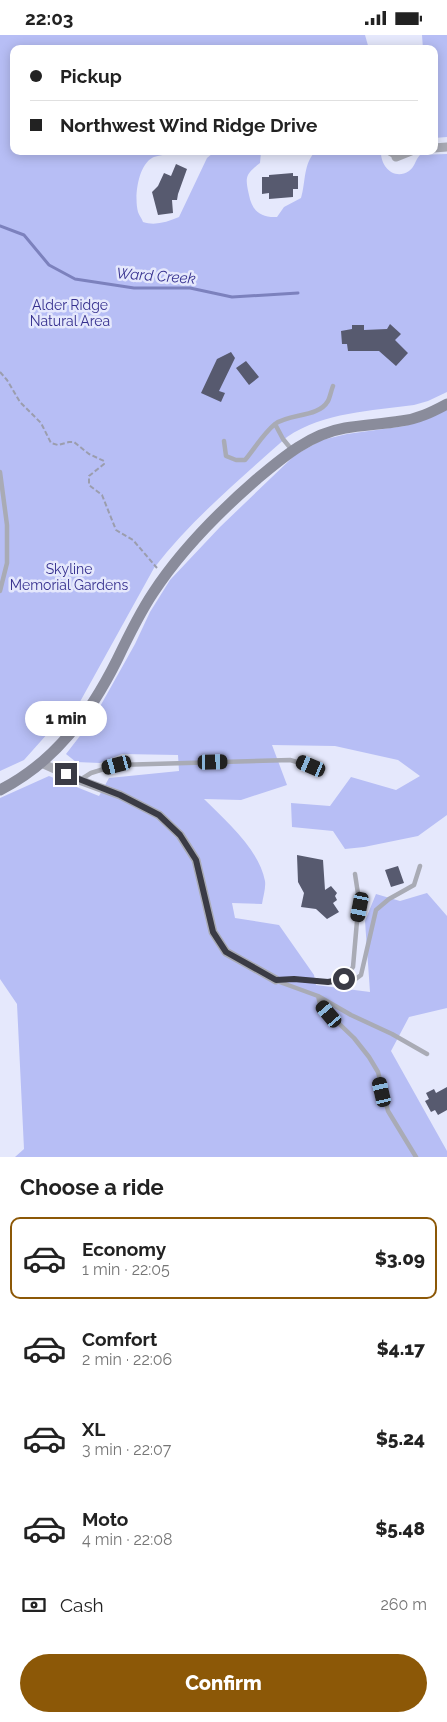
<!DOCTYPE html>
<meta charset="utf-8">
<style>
:root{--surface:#fff;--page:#f2f2f2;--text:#222;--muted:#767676;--line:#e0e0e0;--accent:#8c5807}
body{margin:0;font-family:Raleway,sans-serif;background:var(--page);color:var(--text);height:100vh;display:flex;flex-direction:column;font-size:19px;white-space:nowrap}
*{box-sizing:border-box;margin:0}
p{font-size:16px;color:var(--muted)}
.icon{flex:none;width:28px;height:28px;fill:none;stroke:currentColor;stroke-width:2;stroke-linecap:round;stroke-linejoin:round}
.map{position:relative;height:1122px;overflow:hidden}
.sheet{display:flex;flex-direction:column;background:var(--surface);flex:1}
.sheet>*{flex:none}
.top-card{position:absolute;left:10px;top:10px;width:428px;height:110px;border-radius:10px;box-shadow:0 2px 12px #0003;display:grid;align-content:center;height:110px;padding:0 20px;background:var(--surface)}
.end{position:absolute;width:22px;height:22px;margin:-11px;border:6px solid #3a3b45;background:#fff;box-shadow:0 0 0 2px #fff}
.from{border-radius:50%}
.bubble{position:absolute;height:35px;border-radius:18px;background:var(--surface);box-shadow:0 2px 12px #0003;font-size:16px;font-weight:800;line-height:35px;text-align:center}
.car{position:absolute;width:15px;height:30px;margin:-15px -8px;border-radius:6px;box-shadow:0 0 4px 1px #0007;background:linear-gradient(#222 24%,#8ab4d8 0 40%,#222 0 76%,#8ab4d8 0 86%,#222 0)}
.top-card b{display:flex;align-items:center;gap:18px;height:48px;font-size:19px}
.top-card b+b{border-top:1px solid var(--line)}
.top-card i{width:12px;height:12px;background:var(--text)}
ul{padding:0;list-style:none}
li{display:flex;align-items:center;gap:15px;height:82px;margin:0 10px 8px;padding:0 10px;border:2px solid transparent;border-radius:10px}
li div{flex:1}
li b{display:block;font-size:19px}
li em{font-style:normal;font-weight:800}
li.active{border-color:var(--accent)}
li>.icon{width:45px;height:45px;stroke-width:1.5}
h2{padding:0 20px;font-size:22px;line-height:60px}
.pay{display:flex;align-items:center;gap:12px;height:55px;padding:0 20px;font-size:19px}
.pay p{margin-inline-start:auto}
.action{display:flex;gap:10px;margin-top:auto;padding:10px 20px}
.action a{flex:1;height:58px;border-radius:30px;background:var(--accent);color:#fff;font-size:20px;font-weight:800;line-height:58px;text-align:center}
.status{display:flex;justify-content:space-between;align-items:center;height:35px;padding:0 25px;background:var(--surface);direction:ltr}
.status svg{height:14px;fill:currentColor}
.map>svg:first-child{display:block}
.green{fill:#b7bef5}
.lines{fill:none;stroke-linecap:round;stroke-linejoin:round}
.stream{stroke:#7c81bd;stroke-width:3}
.building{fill:#575a6f}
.path{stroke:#9b9dad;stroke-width:2;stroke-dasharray:5 2.5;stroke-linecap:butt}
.service{stroke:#a9abb5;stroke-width:4.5}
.minor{stroke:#a9abb5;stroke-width:9}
.secondary{stroke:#8a8c9b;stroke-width:11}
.route{stroke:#3a3b45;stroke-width:6}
.labels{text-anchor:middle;stroke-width:5;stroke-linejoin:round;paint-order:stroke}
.park-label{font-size:14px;fill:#36308e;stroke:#e5e8fc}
.water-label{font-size:15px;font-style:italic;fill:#36318f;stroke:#e5e8fc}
</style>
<div class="status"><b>22:03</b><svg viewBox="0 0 49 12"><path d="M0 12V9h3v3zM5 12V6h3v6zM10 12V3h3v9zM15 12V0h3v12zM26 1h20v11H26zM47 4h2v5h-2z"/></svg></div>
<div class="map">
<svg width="447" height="1122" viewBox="0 0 447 1122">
<rect width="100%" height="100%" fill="#e5e8fc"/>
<path class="green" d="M 0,0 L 365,0 L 369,14 L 14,14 L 14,116 L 190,116 C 180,119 158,119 152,123 C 138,131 134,162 138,177 C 139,180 142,184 143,187 C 155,191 167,187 179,182 L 207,123 L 213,118 L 261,117 L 260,128 C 255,132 248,137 247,143 C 246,148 248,155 249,160 C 252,176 261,183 277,182 L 284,172 L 301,163 C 306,147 303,128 316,116 L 381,116 C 380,131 394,146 409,136 C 415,132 415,125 420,120 L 447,119 L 447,357 L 428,366 L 414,370 C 371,376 324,377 287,402 C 241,443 192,484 154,533 L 71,683 L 62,695 L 57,688 L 24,725 L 0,736 Z
M 422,0 L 447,0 L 447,102 L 434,103 L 434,14 L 423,14 Z
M 447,374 L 447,780 L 418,801 L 364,812 L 345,814 L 333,796 L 292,792 L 291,768 L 330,771 L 351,742 L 396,755 L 420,741 L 398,725 L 335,711 L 272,710 L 287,750 L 241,765 L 204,764 C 226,786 259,814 265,846 C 266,853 263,862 262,869 L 232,868 L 235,883 L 279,890 L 314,940 L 316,950 L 370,957 L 365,886 L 376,859 L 400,866 L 427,858 L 447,881 L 447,973 L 409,982 L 391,1016 L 447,1116 L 447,1122 L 15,1122 L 24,1114 L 17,969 L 0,944 L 0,763 L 49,741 L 99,761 L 109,743 L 179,736 L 178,720 L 122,719 L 100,728 L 76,727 L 66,719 L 93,684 L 135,609 L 150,577 L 170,545 L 220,492 L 295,420 L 322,405 L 347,399 L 405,391 L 432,382 Z"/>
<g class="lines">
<path class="stream" d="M 0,191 L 24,200 L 49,230 L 75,244 L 134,253 L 190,253 L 232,262 L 298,258"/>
</g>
<path class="building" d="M 176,129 L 187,134 L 178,159 L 177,165 L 172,165 L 173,178 L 158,180 L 152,157 L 158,151 L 164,138 L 171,141 Z
M 293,138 L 293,141 L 298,141 L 298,154 L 293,154 L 293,162 L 269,164 L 269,158 L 262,159 L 262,142 L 269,142 L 269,140 Z
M 390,289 L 401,299 L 395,305 L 408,318 L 396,331 L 379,316 L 348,316 L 347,309 L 342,309 L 341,296 L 352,294 L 352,290 L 364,290 L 364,295 L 387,294 Z
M 231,317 L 235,323 L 219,356 L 225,358 L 221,367 L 201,358 L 217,324 Z
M 246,326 L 259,342 L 249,350 L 236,333 Z
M 297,820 L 323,825 L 325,855 L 331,851 L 337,858 L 335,861 L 337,865 L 333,868 L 339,877 L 327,884 L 316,874 L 301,872 L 304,858 L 298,847 Z
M 398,831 L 404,848 L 391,852 L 385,835 Z
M 447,1052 L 447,1075 L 438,1080 L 435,1075 L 431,1077 L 425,1066 L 429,1064 L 426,1058 L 434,1054 L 436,1058 Z"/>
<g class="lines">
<path class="path" d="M 0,337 L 7,345 L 20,367 L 41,388 L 51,408 L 58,410 L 69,407 L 74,407 L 89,419 L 104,426 L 104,429 L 89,441 L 89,450 L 102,460 L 116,495 L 133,505 L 157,533"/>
<path class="service" d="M 385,116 L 396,122
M 275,389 L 283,404 L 292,415
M 224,406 L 226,421 L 236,425 L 245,425 C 255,413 263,399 275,389 C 290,378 318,383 328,366 C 330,362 331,356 333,351
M 0,437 L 7,490 L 7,528 L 0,556
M 80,745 L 91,738 L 117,730 L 290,725 L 311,731
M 344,944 L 353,946 L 361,940 L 376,875 L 389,864 L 414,850 L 420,831
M 276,945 L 294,944 L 328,947 L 339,945 L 344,944 L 353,932 L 357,886 L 360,872 L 355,839
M 277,946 L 318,961 L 351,980 L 392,999 L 427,1019
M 318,961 L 320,969 L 329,979 L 354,1003 L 369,1022 L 378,1037 L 388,1076 L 416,1122"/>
<path class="minor" d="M 434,113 L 447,112
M 396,122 L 411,116
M 41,728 L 79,745 L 120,760 L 159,780 L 180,800 L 196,825 L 213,897 L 226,917 L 276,945"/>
<path class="secondary" d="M 0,755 C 55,727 90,679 117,625 C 128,602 139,579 153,558 C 181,515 219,477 257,444 C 283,422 310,399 345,393 C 363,390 383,389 401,386 C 418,384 432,377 447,369"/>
</g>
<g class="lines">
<path class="route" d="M 66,739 L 120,760 L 159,780 L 180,800 L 196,825 L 213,897 L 226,917 L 276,945 L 294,944 L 328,947 L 344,944"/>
</g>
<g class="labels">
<g class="park-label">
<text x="70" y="275">Alder Ridge<tspan x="70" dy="16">Natural Area</tspan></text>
<text x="69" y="539">Skyline<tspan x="69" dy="16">Memorial Gardens</tspan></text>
</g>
<g class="water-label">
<text transform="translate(156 241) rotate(4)" y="5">Ward Creek</text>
</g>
</g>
</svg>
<i class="end from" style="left:344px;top:944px"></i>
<i class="end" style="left:66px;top:739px"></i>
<div class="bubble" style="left:25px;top:666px;width:82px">1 min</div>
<i class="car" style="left:213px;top:727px;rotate:89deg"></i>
<i class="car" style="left:117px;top:730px;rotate:255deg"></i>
<i class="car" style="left:311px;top:731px;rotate:293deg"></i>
<i class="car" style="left:360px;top:872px;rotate:191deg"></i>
<i class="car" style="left:329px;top:979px;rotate:320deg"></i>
<i class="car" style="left:382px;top:1057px;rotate:347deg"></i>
<div class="top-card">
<b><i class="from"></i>Pickup</b>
<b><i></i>Northwest Wind Ridge Drive</b>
</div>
</div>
<section class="sheet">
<h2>Choose a ride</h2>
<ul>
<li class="active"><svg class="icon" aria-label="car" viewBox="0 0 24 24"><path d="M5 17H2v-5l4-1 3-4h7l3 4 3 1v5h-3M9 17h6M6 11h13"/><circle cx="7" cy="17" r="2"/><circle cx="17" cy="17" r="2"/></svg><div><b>Economy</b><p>1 min · 22:05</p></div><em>$3.09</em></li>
<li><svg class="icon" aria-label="car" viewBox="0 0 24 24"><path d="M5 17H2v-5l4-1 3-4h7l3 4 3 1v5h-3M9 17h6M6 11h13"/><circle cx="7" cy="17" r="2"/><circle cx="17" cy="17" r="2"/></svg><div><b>Comfort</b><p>2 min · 22:06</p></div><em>$4.17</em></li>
<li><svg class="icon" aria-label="car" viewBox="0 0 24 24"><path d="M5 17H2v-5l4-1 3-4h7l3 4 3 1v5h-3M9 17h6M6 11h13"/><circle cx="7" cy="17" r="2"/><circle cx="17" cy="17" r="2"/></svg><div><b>XL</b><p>3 min · 22:07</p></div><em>$5.24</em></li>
<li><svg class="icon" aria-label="car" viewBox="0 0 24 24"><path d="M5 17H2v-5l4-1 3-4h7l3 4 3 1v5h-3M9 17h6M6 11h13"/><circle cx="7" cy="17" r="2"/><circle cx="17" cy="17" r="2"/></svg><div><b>Moto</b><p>4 min · 22:08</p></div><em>$5.48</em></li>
</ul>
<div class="pay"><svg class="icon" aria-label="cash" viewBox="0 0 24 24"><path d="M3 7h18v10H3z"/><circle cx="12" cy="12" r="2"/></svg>Cash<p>260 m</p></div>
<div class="action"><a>Confirm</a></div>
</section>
